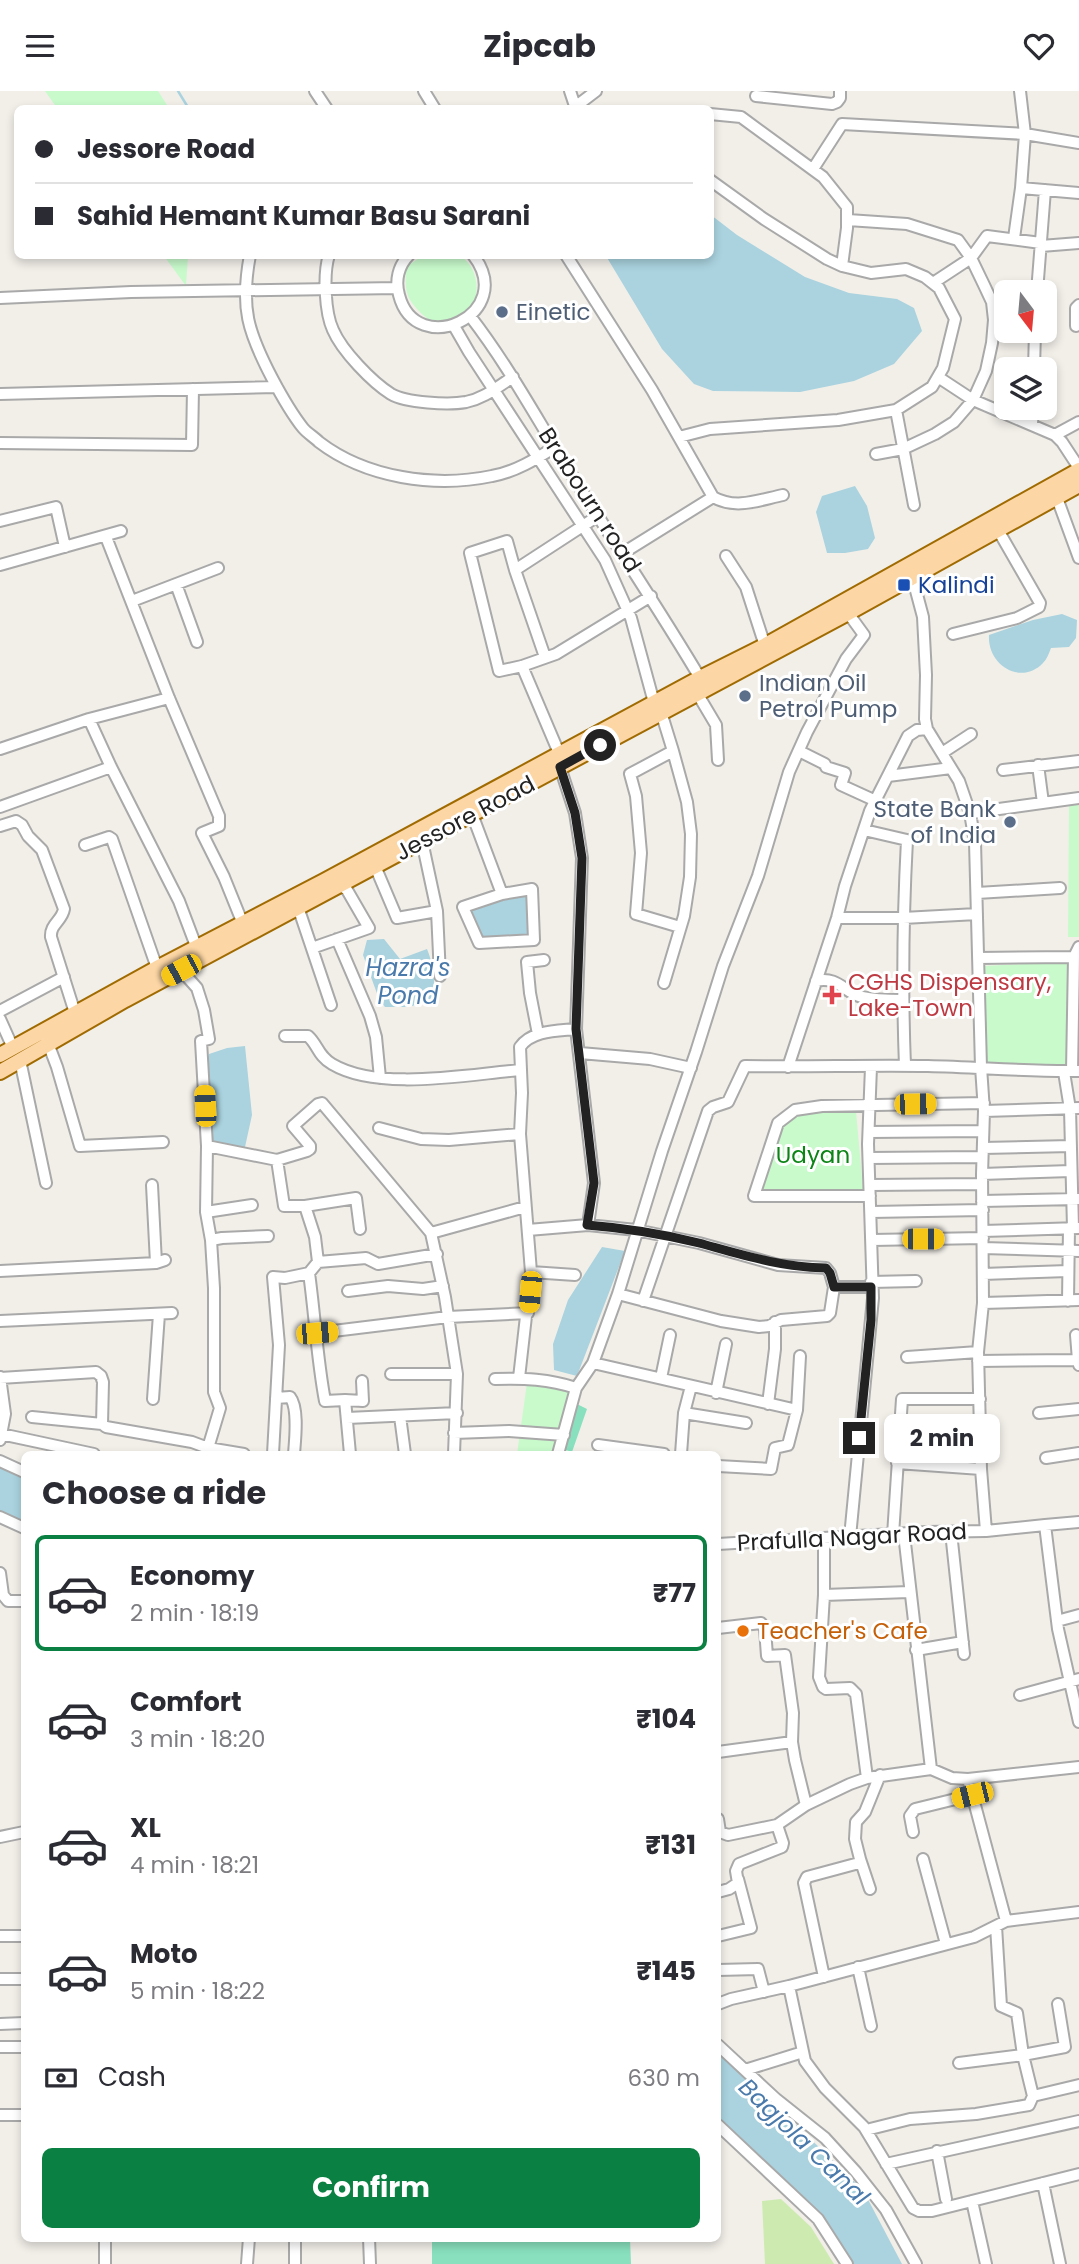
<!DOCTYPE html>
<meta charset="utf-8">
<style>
:root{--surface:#fff;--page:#f2f2f3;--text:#2b2b33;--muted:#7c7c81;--line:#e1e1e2;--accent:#0b8043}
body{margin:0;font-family:Poppins,sans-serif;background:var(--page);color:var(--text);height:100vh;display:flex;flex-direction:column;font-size:26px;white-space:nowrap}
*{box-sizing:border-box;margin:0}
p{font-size:23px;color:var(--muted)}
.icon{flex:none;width:38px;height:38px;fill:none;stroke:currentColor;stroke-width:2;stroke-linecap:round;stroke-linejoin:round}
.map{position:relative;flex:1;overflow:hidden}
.details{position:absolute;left:21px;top:1360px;width:700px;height:791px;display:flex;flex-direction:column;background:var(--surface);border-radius:10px;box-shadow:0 4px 10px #0003}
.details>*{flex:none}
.top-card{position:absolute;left:14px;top:14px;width:700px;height:154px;border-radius:10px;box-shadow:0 4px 10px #0003;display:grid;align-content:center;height:154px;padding:0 21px;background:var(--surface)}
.needle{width:46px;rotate:164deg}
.fabs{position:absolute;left:994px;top:189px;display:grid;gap:14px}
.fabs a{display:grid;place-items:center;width:63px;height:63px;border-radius:10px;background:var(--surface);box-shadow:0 4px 10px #0003;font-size:35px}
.end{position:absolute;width:32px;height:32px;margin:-16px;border:9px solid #222;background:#fff;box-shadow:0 0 0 4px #fff}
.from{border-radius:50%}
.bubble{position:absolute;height:49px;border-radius:10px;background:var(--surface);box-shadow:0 4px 10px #0003;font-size:23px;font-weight:700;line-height:49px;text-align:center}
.car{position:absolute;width:21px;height:42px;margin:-21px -10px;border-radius:9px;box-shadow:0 0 5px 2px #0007;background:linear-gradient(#f5c518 24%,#345 0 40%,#f5c518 0 76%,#345 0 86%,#f5c518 0)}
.top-card b{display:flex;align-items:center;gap:24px;height:66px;font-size:26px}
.top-card b+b{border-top:2px solid var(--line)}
.top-card i{width:18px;height:18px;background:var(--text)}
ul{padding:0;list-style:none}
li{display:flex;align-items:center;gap:21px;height:116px;margin:0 14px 10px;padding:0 7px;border:4px solid transparent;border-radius:10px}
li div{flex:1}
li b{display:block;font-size:26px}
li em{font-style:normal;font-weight:700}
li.current{border-color:var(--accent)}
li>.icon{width:63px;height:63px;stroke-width:1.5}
h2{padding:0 21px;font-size:32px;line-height:84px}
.pay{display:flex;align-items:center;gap:18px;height:77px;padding:0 21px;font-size:26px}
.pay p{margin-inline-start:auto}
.cta{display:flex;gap:14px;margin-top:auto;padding:14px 21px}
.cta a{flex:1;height:80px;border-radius:10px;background:var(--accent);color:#fff;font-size:28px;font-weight:700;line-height:80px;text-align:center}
header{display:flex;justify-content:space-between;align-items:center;height:91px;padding:0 21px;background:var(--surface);font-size:32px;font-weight:700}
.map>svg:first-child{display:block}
.grass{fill:#cdebb0}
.park{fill:#c8facc}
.pitch{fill:#88e0be}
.water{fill:#aad3df}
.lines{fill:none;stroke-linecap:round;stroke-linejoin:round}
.stream{stroke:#aad3df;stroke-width:2.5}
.minor-casing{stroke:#a9a9a9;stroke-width:14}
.major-casing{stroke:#a06b00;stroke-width:18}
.minor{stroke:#fff;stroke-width:10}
.major{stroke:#fcd6a4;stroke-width:14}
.route{stroke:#222;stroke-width:9}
.service-dot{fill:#5c6f8a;stroke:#fff;stroke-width:2.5}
.transit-dot{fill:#1a4fb4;stroke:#fff;stroke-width:2.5}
.health-dot{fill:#e0444e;stroke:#fff;stroke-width:2.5}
.food-dot{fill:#e8710a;stroke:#fff;stroke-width:2.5}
.labels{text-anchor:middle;stroke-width:6;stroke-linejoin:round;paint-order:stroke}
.service-label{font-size:23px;fill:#4e5e75;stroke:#fff;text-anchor:start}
.street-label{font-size:23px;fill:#222;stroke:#fff}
.transit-label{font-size:23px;fill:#164399;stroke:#fff;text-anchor:start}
.health-label{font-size:23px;fill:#be3a42;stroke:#fff;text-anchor:start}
.park-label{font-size:23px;fill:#0c8416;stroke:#fff}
.food-label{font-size:23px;fill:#c56008;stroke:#fff;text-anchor:start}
.water-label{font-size:24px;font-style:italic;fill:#4a7aab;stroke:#fff}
</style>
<header><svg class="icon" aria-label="menu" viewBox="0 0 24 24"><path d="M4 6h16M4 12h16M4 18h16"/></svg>Zipcab<svg class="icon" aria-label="heart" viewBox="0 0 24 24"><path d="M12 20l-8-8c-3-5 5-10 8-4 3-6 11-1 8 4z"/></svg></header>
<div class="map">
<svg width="1079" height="2173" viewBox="0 0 1079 2173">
<rect width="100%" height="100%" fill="#f2efe9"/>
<path class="grass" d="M 781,2108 L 811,2136 L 834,2173 L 765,2173 L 762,2110 Z"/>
<path class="park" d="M 45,0 L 158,0 L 169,17 L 57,17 Z
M 164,165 L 188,165 L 186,195 Z
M 422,165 L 460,165 C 475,173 481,196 473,213 C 464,232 438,238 423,224 C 405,207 405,200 406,176 Z
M 1079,711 L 1079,846 L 1068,846 L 1069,712 Z
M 1069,871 L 1068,975 L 987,974 L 983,875 Z
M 855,1009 L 864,1109 L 750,1108 L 777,1029 L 798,1014 Z
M 527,1292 L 576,1297 L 560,1357 L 572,1361 L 571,1363 L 517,1363 Z"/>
<path class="pitch" d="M 575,1312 L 587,1318 L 572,1361 L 560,1357 Z
M 432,2147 L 630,2147 L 631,2173 L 432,2173 Z"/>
<path class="water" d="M 711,124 L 737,144 L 805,186 L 849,202 L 897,208 L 914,217 L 922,240 L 894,273 L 854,290 L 800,301 L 713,300 L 694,293 L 662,258 L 606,165 L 710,164 Z
M 855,395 L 867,415 L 875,447 L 868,458 L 845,462 L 827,462 L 816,421 L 822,405 Z
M 1062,523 L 1077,529 L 1076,547 L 1069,556 L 1051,557 C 1049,562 1047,568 1043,572 C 1021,595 987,574 989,544 L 1033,529 Z
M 519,802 L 528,807 L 531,841 L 523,845 L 480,848 L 469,819 Z
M 384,848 L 400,868 L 427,858 C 434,875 435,892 434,910 L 407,916 L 385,916 L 379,908 L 363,864 L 367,849 Z
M 245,955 L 252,1024 L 245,1056 L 213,1055 L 207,977 L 209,963 L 227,957 Z
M 602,1156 L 625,1160 L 577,1285 L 554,1279 L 553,1253 L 568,1209 Z
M 0,1372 L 24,1382 L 24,1435 L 0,1424 Z
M 718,1958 L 863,2099 L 902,2173 L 852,2173 L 821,2126 L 718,2030 Z"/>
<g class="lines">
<path class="stream" d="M 178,0 L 189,18"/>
<g class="minor-casing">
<path id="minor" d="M 315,0 L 327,18
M 424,0 L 435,18
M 570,0 L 576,18
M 756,5 L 832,13 L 837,11 L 840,7 L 840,0
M 575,16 L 596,0
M 710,23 L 741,26 L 823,86 L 847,116 L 847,137 L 842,175
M 813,78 L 842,33 L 1025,43 L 1079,52
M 1021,97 L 1079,102
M 848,129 L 907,133 L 958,149 L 971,167 L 984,194 L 992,211 L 994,229 L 992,252 L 986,280 L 973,309 L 954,331 L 935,343 L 903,358 L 876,363
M 1014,147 L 1021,97 L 1025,43 L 1020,0
M 1041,155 L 1079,152
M 250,164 C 240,217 248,241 272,287 C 281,304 291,322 303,337 C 307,342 314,346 319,351 C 366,387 435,397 492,385 C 515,381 536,368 555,356
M 329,164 C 323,183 325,222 333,239 C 342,260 372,291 391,303 C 406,312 449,314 466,311 C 485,307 497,296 513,286
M 409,164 C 398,175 395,190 399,204 C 416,270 519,223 473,164
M 566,164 L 652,299 L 713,406 C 736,419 759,409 783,404
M 933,192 L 971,167 L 987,145 L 1041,152
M 1037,201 L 1045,99
M 0,207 L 131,201 L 397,197
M 470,225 C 511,278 541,336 577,392 C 619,459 663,524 703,592
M 454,235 L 469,261 L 605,469 L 631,527 L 653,608 L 661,621 L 673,660 L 687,711 L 691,743 L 690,786 L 684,825 L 664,892
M 1076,235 L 1076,217 L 1079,214
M 1034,278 L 1035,240
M 938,286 L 973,309 L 1055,344 L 1062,351 L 1079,377
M 0,303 L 277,296
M 896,319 L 914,414
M 1032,333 L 1033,317
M 1055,344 L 1079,331
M 679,346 L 710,338 L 838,329 L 896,319 L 932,296 L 943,277 L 955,228 L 939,197 L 925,186 L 906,178 L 871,182 L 842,175 L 827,168 L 764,128 L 710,89
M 0,352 L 192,354 L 193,298
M 1057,407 L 1079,467
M 0,430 L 56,416 L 65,456
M 106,446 L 169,607 L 219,725 L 219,735 L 202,742 L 224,786 L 245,838
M 623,462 L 713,406
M 726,465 L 746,496 L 767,561
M 0,474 L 121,440
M 515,479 L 507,450 L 470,462 L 499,580 L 522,575 L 556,563 L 651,505
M 911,481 L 923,526 L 926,584 L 925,628 L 927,638 L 959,690 L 970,722 L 975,751 L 981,976 L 984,1020 L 982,1083 L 983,1212 L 978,1261 L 981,1378 L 986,1440
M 176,493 L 197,551
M 132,510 L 218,477
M 953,543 L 1017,527 L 1039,516 L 1040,512 L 998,439
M 545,566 L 515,479 L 598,425
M 522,575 L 559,662
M 697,602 L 716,634 L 718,669
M 89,628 L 111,676 L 179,810 L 199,863
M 0,658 L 89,628 L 169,607
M 673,660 L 630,683 L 636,705 L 641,762 L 636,823 L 680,836
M 799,660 L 825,673 L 826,676 L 845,682 L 841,694 L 876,710
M 942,662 L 971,643
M 1038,674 L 1043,712
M 560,676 L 575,722 L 582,767 L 576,938 L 594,1092 L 588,1134
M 1003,679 L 1079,670
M 888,685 L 951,677
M 0,716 L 111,676
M 970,722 L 1079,707
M 472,723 L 502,803
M 0,735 L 16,730 L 22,734 L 28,745 L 42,759 L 64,818 C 62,830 50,833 51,846 L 75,922
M 864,739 L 907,749 C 903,824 902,899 905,975
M 422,750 L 437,820 L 440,885
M 85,754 L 109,746 L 112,748 L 157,877
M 375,775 L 397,827 L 437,820
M 532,798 L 534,849 L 479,852 L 463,816 L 502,803 Z
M 977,802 L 1060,797
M 298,816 L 331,914
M 837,827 L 903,827 L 977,823
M 337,848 L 370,925 L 376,946 L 380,987
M 312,857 L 369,837 L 347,799 L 340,794
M 978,867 L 1074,866
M 181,879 L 197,897 L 204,919 L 209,948 L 201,950 L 207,1055 L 206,1121 L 211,1149 L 214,1197 L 214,1301 L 220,1317 L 208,1357
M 816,890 C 839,885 844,902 862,906 C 875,909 889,909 902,909
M 0,920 L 64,886
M 0,928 L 13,957
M 538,943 L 530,902 L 527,871 L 544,869
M 285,945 L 308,945 C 318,954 318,965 332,973 C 379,1001 469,983 521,979
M 46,947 L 57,976 L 80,1055 L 163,1051
M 580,962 L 650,968 L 691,977
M 20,969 L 46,1092
M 788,976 L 837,827 L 845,795 L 870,720 L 908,645 L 917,639 L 927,638
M 1072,980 L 1074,866 L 1079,856
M 1064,981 L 1070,1018 L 1073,1137
M 984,1020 L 1079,1017
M 379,1037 L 421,1048 L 449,1049 L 520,1043
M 869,1041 L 983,1040
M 207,1055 L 277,1069 L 307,1060 L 310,1058 L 310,1055 L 293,1035 L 318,1013 L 322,1012 L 431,1142 L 445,1206 L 457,1283 L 454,1363
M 983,1057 L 1071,1055
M 869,1067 L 982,1066
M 277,1069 L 284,1115 L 305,1115 L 356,1107 L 360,1138
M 982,1083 L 1071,1080
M 152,1094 L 156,1172
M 870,1094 L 982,1093
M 870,1105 L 754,1105 L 778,1032 L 795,1019 L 822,1015 L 984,1012
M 982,1110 L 1078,1108
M 305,1115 L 315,1146 L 318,1171
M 206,1121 L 252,1114
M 871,1121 L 983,1119
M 528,1139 L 588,1134 L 636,1139 L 699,1152 L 778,1174 L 826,1177 L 830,1182 L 834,1196 L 871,1196
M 983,1140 L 1079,1137
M 431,1142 L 525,1116
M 211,1149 L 222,1147 L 268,1145
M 872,1149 L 983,1147
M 983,1157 L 1079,1160
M 0,1180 L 156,1172 L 165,1169
M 531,1181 L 575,1184
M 309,1182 C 315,1225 317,1268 325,1310 L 345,1309 L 350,1363
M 983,1183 L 1068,1180
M 871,1191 L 916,1190
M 348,1200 L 388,1195 L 423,1198 L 443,1195
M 618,1203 L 721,1230 L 759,1236 L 769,1235 L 781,1229 L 827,1225 L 830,1222 L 834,1196
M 643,1210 L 708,1020 L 713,1016 L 728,1011 L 745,975 C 806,976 867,974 928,975 C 978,976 1029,981 1079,980
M 1068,1210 L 1069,1137
M 983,1212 L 1079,1209
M 0,1230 L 172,1222
M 317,1242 L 448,1226 L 528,1222
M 1076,1244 L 1078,1269
M 907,1266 L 978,1261
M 978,1270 L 1078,1269 L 1079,1274
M 593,1272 L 797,1319
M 391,1283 L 457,1283
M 0,1286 L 5,1323 L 0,1349
M 0,1287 L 96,1281 L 101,1285 L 103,1291 L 102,1333 L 106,1336 L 192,1351 L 208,1357 L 244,1363
M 519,1287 L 531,1181 L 520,1043 L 522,1002 L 520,956 C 532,939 558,940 576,938
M 661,1287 L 670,1244
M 495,1288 C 524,1287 549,1288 576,1297
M 716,1302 L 726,1253
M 276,1307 L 290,1306 C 299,1317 295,1349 294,1363
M 153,1308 L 159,1223
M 345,1309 L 363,1310 L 362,1290
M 768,1313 L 775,1258 L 775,1231
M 684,1322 L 746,1332
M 1039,1322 L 1079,1318
M 400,1325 L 405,1363
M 32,1326 L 102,1333
M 347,1327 L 457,1322
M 902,1333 L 980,1334
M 454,1342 L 509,1340 L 564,1344
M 1,1343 L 94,1363
M 598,1354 L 664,1363
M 273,1363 L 279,1254 L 273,1186 L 285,1187 L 309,1182 L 318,1171 L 366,1167 L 378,1173 L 437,1163
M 558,1363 L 576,1297 L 593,1272 L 618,1203 L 662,1060 L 696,961 L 723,875 L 758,785 L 789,681 L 807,641 L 846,568 L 864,544 L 848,522
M 681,1363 L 684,1322 L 691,1295
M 1046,1367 L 1079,1362
M 0,1370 L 24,1381
M 897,1372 L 981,1378
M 718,1375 L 771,1378 L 775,1357 L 788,1354 L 797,1319 L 800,1265
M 0,1426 L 24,1437
M 1079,1431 L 1045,1434 L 1058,1538 L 1079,1631
M 951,1441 L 964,1563
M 893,1444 L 902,1308 L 980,1308
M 850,1446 L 873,1207 L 868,1053 L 871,976
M 824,1447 L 824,1504 L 819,1586 L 823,1596 L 826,1598 L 850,1597 L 856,1603 L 867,1687
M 718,1453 L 927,1441 L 986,1440 L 1045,1434
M 0,1482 L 3,1504 L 8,1510 L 24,1510
M 824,1504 L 909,1501
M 1057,1530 L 1079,1524
M 718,1537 L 761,1532 L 765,1538 L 767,1565 L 785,1564 L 793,1622 L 792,1651 L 795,1669 L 806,1714
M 916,1559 L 963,1551
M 1020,1604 L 1079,1588
M 718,1661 L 792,1651
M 1079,1676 L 968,1688 L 1006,1830 L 974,1846 L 789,1895 L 805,1970 L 825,1997 L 864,2036 L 913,2117 L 919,2120 L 932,2120 L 1079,2083
M 931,1678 L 952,1687 L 968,1688
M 718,1728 L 720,1741 L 728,1744 L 777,1734 L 806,1714 L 850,1693 L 867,1687 L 931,1678 L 904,1443
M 913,1741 L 910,1725 L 915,1718 L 972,1704
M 0,1746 L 24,1741
M 860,1768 L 870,1798
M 923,1768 L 946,1853
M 718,1801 L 729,1798 L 738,1792 L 736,1780 L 739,1773 L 782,1756 L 783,1752 L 777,1734
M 1006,1830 L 1079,1821
M 996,1835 L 1001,1915 L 1017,1922 L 1023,1964 L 1065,1956 L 1058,1913
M 0,1845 L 21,1845
M 718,1845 L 751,1837 L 738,1788
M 858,1876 L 871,1935
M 718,1879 L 758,1878 L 764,1901
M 824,1886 L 804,1792 L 807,1786 L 859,1772 L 860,1768 L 855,1748 L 856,1731 L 865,1721 L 880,1684
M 0,1888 L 24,1888
M 718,1913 L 731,1908 L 789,1895
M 0,1933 L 24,1932
M 718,1954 L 776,2008 L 825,2047 L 856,2081 L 886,2119 L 916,2173
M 0,1956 L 24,1956
M 745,1979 L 803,1961
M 1033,2005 L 1079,1994
M 0,2024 L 24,2024
M 718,2034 L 818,2128 L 847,2173
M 866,2039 L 910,2028 L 976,2023 L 1029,2014 L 1033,2005 L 1023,1964 L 959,1972
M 937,2060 L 946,2108
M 886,2073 L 1079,2030
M 1043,2092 L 1060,2173
M 972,2110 L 986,2173
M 105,2147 L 105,2173
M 369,2147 L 370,2173
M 247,2173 L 249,2147
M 295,2173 L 295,2147"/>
</g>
<g class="major-casing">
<path id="major" d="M 0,964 L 157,877 L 324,790 L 700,587 L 764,555 L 1079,379
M 0,981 L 125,909 L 848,522 L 1079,394"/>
</g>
<use href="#minor" class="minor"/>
<use href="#major" class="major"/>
</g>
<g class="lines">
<path class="route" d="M 600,654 L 560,676 L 575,722 L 582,767 L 576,938 L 594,1092 L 587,1134 C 625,1137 663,1143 699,1152 C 743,1164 780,1176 826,1177 L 830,1182 L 834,1196 L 871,1196 L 871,1229 L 859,1347"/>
</g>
<g class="service-dot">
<circle cx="502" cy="221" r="7"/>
<circle cx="745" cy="605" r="7"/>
<circle cx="1010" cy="731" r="7"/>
</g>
<rect class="transit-dot" x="897" y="487" width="14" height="14" rx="3.5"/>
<path class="health-dot" d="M828.5 893.5h7v7h7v7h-7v7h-7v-7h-7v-7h7z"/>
<circle class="food-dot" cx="743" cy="1540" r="7"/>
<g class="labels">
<g class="service-label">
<text x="516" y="229">Einetic</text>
<text x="759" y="600">Indian Oil<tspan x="759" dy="26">Petrol Pump</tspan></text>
<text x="996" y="726" text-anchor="end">State Bank<tspan x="996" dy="26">of India</tspan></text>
</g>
<g class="street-label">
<text transform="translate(590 409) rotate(57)" y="8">Brabourn road</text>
<text transform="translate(465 727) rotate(-28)" y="8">Jessore Road</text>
<text transform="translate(852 1446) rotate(-3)" y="8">Prafulla Nagar Road</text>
</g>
<g class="transit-label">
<text x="918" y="502">Kalindi</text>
</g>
<g class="health-label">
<text x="848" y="899">CGHS Dispensary,<tspan x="848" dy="26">Lake-Town</tspan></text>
</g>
<g class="park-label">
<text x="813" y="1072">Udyan</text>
</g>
<g class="food-label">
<text x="757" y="1548">Teacher's Cafe</text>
</g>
<g class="water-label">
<text x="408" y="885">Hazra's<tspan x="408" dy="28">Pond</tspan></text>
<text transform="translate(804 2051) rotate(44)" y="8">Bagjola Canal</text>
</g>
</g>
</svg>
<div class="fabs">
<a><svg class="needle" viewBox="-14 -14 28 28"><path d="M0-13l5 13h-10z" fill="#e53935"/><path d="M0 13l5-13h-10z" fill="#7c7c81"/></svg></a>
<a><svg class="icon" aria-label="layers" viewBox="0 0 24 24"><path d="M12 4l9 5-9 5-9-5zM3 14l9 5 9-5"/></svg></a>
</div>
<i class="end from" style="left:600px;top:654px"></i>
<i class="end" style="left:859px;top:1347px"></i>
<div class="bubble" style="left:884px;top:1323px;width:116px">2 min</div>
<i class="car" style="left:181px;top:879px;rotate:242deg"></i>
<i class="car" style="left:915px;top:1013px;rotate:89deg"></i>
<i class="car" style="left:205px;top:1015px;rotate:357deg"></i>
<i class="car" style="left:923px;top:1148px;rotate:90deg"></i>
<i class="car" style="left:530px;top:1201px;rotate:185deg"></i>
<i class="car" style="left:317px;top:1242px;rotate:85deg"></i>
<i class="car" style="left:972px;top:1704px;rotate:256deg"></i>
<div class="top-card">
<b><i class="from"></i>Jessore Road</b>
<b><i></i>Sahid Hemant Kumar Basu Sarani</b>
</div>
<section class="details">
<h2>Choose a ride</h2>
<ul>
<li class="current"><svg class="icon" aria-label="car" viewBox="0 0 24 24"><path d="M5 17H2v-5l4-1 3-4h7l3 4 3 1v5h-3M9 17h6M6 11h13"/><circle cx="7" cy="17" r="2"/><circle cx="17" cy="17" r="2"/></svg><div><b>Economy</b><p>2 min · 18:19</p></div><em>₹77</em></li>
<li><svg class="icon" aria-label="car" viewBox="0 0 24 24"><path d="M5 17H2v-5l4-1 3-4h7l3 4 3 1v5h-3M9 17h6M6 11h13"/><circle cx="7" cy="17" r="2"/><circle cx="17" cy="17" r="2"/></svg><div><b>Comfort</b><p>3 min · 18:20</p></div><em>₹104</em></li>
<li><svg class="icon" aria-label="car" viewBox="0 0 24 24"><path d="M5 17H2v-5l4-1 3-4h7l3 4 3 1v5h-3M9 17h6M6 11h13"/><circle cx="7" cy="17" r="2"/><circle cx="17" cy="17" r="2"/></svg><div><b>XL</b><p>4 min · 18:21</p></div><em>₹131</em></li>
<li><svg class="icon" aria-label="car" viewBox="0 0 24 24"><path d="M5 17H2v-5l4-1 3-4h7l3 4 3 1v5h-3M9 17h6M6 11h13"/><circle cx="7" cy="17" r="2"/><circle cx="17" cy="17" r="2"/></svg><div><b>Moto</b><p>5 min · 18:22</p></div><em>₹145</em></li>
</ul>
<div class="pay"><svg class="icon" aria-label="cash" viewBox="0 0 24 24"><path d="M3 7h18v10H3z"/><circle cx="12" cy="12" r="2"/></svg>Cash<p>630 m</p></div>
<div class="cta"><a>Confirm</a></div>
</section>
</div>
